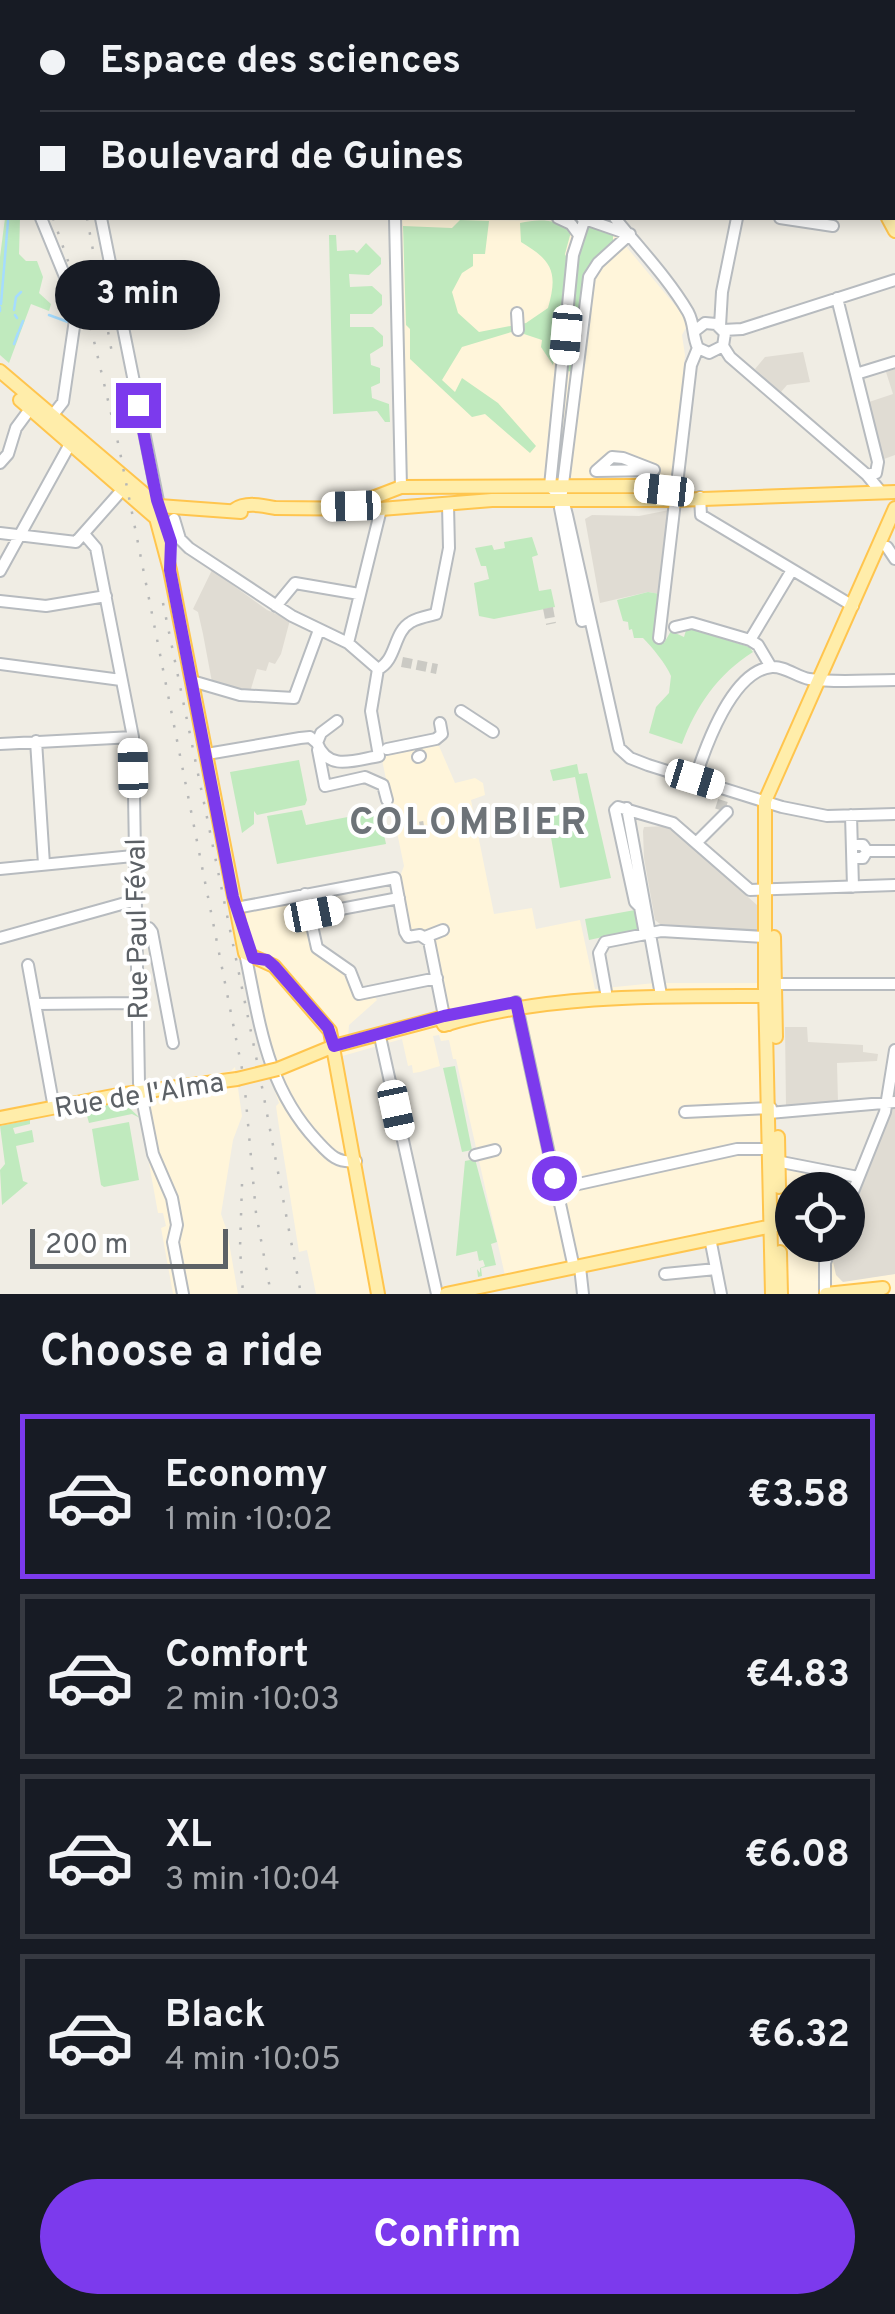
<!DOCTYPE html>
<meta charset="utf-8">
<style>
:root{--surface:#171b24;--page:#20242c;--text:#f1f3f6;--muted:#9ea1a6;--line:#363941;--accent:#7c3aed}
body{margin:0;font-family:Overpass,sans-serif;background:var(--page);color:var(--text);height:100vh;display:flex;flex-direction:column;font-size:38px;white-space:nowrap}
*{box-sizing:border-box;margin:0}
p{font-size:32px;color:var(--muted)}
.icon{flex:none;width:55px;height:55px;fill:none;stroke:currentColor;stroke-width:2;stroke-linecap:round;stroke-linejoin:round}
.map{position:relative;height:1294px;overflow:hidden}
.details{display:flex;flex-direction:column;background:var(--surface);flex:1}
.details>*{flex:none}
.top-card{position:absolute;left:0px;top:0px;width:895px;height:220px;box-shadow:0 5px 15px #0003;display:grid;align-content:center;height:220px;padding:0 40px;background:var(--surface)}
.controls{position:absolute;left:775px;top:1172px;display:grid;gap:20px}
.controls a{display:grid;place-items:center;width:90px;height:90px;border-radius:50%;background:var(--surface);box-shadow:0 5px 15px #0003;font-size:50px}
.scale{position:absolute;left:30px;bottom:25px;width:198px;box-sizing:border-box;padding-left:10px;border:5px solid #5c6166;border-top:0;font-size:28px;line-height:35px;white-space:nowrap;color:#5c6166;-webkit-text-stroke:8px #fff;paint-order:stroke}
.end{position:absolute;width:45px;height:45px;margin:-22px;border:12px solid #7c3aed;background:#fff;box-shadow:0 0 0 5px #fff}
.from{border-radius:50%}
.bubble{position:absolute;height:70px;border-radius:35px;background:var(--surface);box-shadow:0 5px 15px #0003;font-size:32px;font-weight:700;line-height:70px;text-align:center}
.car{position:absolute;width:30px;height:60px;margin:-30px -15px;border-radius:12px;box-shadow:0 0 8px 2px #0007;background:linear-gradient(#fff 24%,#345 0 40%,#fff 0 76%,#345 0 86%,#fff 0)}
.top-card b{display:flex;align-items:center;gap:35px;height:95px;font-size:38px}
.top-card b+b{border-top:2px solid var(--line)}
.top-card i{width:25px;height:25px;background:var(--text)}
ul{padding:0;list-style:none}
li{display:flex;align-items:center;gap:30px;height:165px;margin:0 20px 15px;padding:0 20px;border:5px solid var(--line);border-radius:0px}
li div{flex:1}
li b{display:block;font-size:38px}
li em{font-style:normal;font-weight:700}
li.active{border-color:var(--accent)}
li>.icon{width:90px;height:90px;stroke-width:1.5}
h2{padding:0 40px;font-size:45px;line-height:120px}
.primary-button{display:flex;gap:20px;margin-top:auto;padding:20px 40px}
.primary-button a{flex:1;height:115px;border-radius:60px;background:var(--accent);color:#fff;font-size:40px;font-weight:700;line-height:115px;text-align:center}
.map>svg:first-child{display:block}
.commercial{fill:#fff5da}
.education{fill:#e0dcd3}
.green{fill:#c0eabe}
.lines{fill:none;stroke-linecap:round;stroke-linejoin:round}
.stream{stroke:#a5dcff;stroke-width:2.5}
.minor-tunnel{stroke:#cbcac4;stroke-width:10;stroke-dasharray:10 5;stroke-linecap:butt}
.minor-casing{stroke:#b7bbbf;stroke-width:14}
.major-casing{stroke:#ffc54e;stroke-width:16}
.minor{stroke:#fff;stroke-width:10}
.major{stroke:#ffedaa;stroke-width:12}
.rail{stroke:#b6b7b7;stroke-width:2.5;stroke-dasharray:2.5 12;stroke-linecap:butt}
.major-bridge-casing{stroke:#ffc54e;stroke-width:16;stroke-linecap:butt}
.major-bridge{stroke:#ffedaa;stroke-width:12}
.route{stroke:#7c3aed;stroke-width:12}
.labels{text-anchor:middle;stroke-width:8;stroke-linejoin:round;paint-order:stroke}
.street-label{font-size:28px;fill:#5c6166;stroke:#fff}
.district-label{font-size:38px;font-weight:bold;letter-spacing:2.5px;fill:#6d7378;stroke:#fff}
</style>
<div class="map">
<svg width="895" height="1294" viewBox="0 0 895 1294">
<rect width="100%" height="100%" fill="#f0ede4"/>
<path class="commercial" d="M 400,219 L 587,221 L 614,232 L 689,322 L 682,335 L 685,355 L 672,477 L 406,483 Z
M 436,739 L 455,783 L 475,778 L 483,783 L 485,795 L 471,800 L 494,914 L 532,908 L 536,929 L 580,920 L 595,989 L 655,983 L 769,983 L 772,1162 L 863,1180 L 848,1220 L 848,1190 L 792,1190 L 792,1245 L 837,1245 L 832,1257 L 841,1281 L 895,1274 L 895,1294 L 774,1294 L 773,1223 L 506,1280 L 456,1059 L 453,1059 L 449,1040 L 441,1041 L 439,1035 L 433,1036 L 440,1066 L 420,1072 L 413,1073 L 412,1065 L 408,1066 L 402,1039 L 339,1057 L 383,1294 L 316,1294 L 307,1250 L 299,1252 L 279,1127 L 276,1106 L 279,1103 L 259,1047 L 229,915 L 303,899 L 317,955 L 346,973 L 352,990 L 373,994 L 377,1000 L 349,1025 L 348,1037 L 447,1011 L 429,933 L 410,934 L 398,882 L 404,866 L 381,755 L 417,747 Z
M 235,1067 L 242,1116 L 233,1140 L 221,1214 L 227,1231 L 238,1294 L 173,1294 L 161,1228 L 166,1226 L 163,1213 L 158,1213 L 135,1086 L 231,1071 Z"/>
<path class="education" d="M 803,352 L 810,382 L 787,385 L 781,392 L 755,369 L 765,357 Z
M 895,369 L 895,455 L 884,459 L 869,402 L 893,394 L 886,372 Z
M 669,510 L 659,594 L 648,592 L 600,603 L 585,519 L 592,515 L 639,516 Z
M 212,570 L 267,610 L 290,620 L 281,654 L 275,664 L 269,662 L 266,671 L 257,669 L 250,692 L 212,682 L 203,634 L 198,612 L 193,609 Z
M 668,826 L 757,905 L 757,932 L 660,924 L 655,920 L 644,858 L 643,831 L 644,827 Z
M 785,1027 L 807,1027 L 808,1042 L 863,1045 L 863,1052 L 878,1054 L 877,1061 L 837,1063 L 838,1103 L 786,1107 Z
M 895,1107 L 895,1274 L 843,1282 L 836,1275 L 832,1257 L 837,1245 L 848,1245 L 848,1220 L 892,1108 Z"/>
<path class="green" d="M 5,218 L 20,218 L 19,254 L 26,261 L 37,261 L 43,277 L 39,293 L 51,304 L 49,311 L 31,304 L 9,363 L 0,355 L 0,257 Z
M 460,220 L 489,221 L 485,254 L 473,254 L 473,266 L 462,273 L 452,292 L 458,313 L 479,332 L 526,323 L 548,308 C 558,273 553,261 521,242 L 520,223 C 536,219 555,219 572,228 L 565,254 L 569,263 L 553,365 L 541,347 L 542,340 L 515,331 L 462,347 L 442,380 L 455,392 L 462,378 L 498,403 L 536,446 L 530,453 L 485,414 L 472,417 L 410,359 L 410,329 L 406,325 L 403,226 L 452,228 Z
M 588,223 L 613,234 L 613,244 L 595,261 L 574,372 L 567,371 L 575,264 Z
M 329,235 L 336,235 L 337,251 L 354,250 L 357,253 L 366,243 L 381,258 L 381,264 L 369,275 L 349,274 L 350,287 L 372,286 L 382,295 L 382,305 L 372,314 L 350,314 L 350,327 L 373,327 L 383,336 L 383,346 L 370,354 L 371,365 L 380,368 L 380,383 L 371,387 L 372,398 L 389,404 L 390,422 L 385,422 L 377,411 L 333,414 Z
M 532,537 L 538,555 L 532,557 L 539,591 L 551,589 L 555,607 L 494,619 L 479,616 L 474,583 L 489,579 L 486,566 L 481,566 L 475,548 L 492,545 L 494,550 L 505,548 L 504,542 Z
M 648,592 L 660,594 L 655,640 L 664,643 L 671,631 L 684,637 L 687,627 L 749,647 L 753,652 C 718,674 696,706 682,744 L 649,733 L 656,707 L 669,693 L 671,676 C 666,664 652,647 643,638 L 634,638 L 632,629 L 629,630 L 628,622 L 623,621 L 617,600 Z
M 299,760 L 307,800 L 305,805 L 257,815 L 254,811 L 254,824 L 242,833 L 230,772 Z
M 577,764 L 579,774 L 587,773 L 611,878 L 560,888 L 547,815 L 581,807 L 575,777 L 553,781 L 550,770 Z
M 302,810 L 306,825 L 379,811 L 386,844 L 277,864 L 267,816 Z
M 635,910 L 640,929 L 589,940 L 585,919 Z
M 455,1066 L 472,1150 L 462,1152 L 443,1068 Z
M 123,1102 L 140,1118 L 132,1114 L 89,1123 L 85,1109 Z
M 30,1120 L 30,1124 L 13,1128 L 15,1134 L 32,1130 L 34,1142 L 16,1146 L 23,1181 L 28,1183 L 2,1205 L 0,1170 L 5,1164 L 0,1126 Z
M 129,1122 L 139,1180 L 104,1187 L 101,1185 L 92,1129 Z
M 475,1159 L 497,1242 L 491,1244 L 496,1265 L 481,1268 L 482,1276 L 478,1277 L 477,1269 L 480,1273 L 480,1268 L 485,1266 L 483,1260 L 479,1261 L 477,1251 L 456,1256 L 465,1161 Z"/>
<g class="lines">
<path class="stream" d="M 0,35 L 2,37
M 1,304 L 8,221
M 14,310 L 16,297 L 21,292
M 0,311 L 0,307
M 15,315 L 17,318
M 49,315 L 68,322
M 19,331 L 23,321
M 14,344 L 18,333"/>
<path class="minor-tunnel" d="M 548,608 L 551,624
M 402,662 L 437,669
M 720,810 L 724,797
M 405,829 L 424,826"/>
<g class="minor-casing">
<path id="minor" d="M 512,0 L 512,2
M 843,0 L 844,2
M 888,0 L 889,2
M 91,2 L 92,0
M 161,2 L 162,0
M 280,2 L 281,0
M 327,2 L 333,2
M 626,2 L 626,0
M 683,2 L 683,0
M 892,14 L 895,22
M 0,22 L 2,24
M 892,39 L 895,38
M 892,104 L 895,109
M 0,207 L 2,207
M 41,218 L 77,306 L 63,402 L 52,416
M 101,218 L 159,506
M 395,218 L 401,487
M 558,218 L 571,224 L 579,235
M 582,218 L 628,234
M 585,218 L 573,255 L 550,486 L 563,500 L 567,515 L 619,748 L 630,758 L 648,765 L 782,807 L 827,816 L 895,814
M 615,218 C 639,248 668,278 688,312 C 695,325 692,335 698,348 L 709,353 L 723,346 L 725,333 L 716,324 L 705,323 L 696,330
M 780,218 L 833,226
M 837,298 L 878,462 L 876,473 L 867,475
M 517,313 L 518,330
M 720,326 L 722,292 L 737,218
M 723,330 L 742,329 L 895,280
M 723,346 L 730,357 L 867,475 L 881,492
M 856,374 L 895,362
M 612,457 L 623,458 L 654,470 L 596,471 Z
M 0,463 L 8,454 L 16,428 L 30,409
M 700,497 L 701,515 L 853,606
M 174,519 L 180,539 L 189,548 L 292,616 L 348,643 L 378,669
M 0,533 L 76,542 L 122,490
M 84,534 L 96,548 L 133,737 L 139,1083 L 153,1154 L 172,1198 L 177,1225 L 173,1242 L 183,1294
M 887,547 L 895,559
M 0,571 L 70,444
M 0,601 L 46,606 L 106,596
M 276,606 L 295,583 L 359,594
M 590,619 L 582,621 L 560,508 L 589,277 L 598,263 L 630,234
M 675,627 L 692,623 L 750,640 L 758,645 L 771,667
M 659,638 L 691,365 L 698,348
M 750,640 L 792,570
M 348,643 L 381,509
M 0,664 L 121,680
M 378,669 C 397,660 393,632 411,622 C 417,618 428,616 436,614 L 449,548 L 448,505
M 192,681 L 240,695 L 294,698 L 319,630
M 461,711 L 493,732
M 36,741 L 44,864
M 317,743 C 328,772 355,760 379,756 L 371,711 L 378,669
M 317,743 L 321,733 L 337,721
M 0,744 L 133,737
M 387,749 L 436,739 L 442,734 L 440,723
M 318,750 L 325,786 L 365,777
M 207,754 L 300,738 L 310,737 L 317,743
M 418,757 L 420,756
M 365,777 L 383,785 L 387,800
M 695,779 C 705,748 732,670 772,667 C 785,666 797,677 809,679 C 835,683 867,680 895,680
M 627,808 L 661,995
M 851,815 L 853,887
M 696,843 L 727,812
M 854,845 L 863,845 L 867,851 L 863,858 L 854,858
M 867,851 L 895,851
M 0,869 L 133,856
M 305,894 L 317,948 L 350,971 L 359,994 L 437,978
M 236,908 L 395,878 L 405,932 L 408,937 L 420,935 L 429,941 L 444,1016
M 309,915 L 399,898
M 136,928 L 149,928 L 152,932 L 173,1043
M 645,934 L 640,907 L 635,902 L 615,810 L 618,807 L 673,823 L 750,890 L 895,885
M 425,937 L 443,930
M 0,938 L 136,900
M 245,953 C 260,1024 266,1086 317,1141 C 329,1154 337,1164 356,1161
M 28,965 L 54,1108
M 775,984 L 895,984
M 606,992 L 599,953 L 605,942 L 661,931 L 766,937
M 516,1002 L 574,1268
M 35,1004 L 137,1003
M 381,1041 L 437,1294
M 685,1112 L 771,1108
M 769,1113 L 895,1102
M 475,1155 L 495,1150
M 771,1160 L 858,1177
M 556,1189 L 737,1149 L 769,1149
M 848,1204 L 885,1112 L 895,1050
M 710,1238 L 721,1294
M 580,1267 L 583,1294
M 665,1274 L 716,1269
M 825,1294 L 825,1263 L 831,1245"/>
</g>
<g class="major-casing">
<path id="major" d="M 780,0 L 782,2
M 888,218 L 895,231
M 0,371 L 154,502
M 20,400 L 157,519
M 151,499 L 170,570 L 245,953 L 274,966 L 330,1031 L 378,1294
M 354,505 L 401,487 L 634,486 L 685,495
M 159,506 L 241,512
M 234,510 C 245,502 261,505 275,508 L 381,509 L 492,500 L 676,500 L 895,492
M 774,937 L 776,1037
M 449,1024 L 447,1016 L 440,1018 L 444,1025 C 546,994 659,996 766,996
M 278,1069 L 334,1046 L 440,1018
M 0,1118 L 118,1095 L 237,1079
M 778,1137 L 779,1187
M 780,1252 L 781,1294
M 446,1294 L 777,1225
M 772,1294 L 765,987 L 765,801 L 895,508
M 826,1294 L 883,1288"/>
</g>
<use href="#minor" class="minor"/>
<use href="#major" class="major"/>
<path class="rail" d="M 76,2 L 77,0
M 0,115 L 2,119
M 53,218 L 90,324 L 119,447 L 244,1079 L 256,1213 L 271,1294
M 87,218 L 112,353
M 163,603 L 259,1071 L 301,1294
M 242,1184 L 240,1248 L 243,1294"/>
<g class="major-bridge-casing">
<path id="major-bridge" d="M 237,1079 L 278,1069"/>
</g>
<use href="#major-bridge" class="major-bridge"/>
</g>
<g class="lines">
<path class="route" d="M 138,405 L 157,500 L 171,542 L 170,570 L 233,897 L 253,958 L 267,960 L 274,966 L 328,1028 L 334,1046 L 444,1016 L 516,1002 L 554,1178"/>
</g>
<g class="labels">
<g class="street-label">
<text transform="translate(136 929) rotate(-91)" y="10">Rue Paul Féval</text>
<text transform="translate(139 1094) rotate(-9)" y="10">Rue de l'Alma</text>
</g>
<g class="district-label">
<text x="469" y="834">COLOMBIER</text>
</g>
</g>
</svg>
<div class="controls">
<a><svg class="icon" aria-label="locate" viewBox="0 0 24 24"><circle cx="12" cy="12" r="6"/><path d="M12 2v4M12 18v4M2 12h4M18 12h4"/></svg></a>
</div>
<div class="scale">200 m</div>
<i class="end from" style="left:554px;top:1178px"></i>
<i class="end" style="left:138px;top:405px"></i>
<div class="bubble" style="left:55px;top:260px;width:165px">3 min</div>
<i class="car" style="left:566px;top:335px;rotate:185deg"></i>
<i class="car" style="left:664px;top:490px;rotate:276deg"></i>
<i class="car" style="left:351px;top:506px;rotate:268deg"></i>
<i class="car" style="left:133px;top:768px;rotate:359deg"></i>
<i class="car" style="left:695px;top:779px;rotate:107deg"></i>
<i class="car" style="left:314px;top:914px;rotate:79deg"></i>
<i class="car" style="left:396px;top:1110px;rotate:168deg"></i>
<div class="top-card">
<b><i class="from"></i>Espace des sciences</b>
<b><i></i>Boulevard de Guines</b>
</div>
</div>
<section class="details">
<h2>Choose a ride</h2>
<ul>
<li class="active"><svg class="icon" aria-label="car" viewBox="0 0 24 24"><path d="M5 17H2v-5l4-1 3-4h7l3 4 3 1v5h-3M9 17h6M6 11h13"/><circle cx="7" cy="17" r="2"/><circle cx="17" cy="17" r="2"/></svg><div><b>Economy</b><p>1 min · 10:02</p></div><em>€3.58</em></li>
<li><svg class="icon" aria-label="car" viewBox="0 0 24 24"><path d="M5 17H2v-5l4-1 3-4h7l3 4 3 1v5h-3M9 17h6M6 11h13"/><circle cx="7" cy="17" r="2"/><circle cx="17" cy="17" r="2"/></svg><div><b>Comfort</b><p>2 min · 10:03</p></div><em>€4.83</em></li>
<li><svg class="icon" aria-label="car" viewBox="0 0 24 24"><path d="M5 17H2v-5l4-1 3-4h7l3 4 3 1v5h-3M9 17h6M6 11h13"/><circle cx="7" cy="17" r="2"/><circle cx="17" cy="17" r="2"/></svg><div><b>XL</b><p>3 min · 10:04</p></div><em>€6.08</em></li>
<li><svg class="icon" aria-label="car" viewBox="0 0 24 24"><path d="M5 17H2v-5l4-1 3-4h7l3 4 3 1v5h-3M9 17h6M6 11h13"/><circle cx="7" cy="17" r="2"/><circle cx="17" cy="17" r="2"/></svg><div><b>Black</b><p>4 min · 10:05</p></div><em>€6.32</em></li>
</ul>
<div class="primary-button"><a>Confirm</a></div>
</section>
